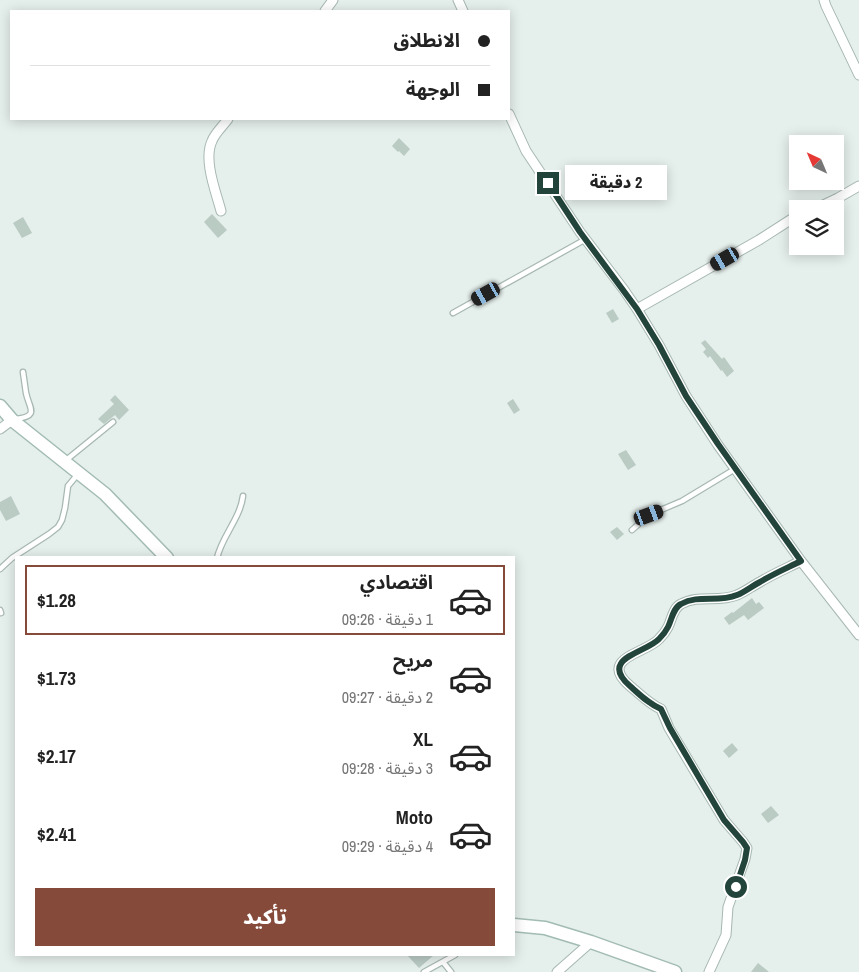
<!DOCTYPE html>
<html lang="ar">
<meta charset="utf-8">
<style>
:root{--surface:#fff;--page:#f6f6f6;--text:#222;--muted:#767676;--line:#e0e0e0;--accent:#854a39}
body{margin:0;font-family:"Archivo Narrow","Noto Sans Arabic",sans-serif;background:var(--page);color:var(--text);direction:rtl;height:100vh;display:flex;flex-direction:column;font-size:19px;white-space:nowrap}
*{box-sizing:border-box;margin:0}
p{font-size:16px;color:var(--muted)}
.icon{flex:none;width:28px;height:28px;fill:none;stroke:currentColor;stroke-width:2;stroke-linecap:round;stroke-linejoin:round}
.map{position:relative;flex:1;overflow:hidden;direction:ltr}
.sheet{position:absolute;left:15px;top:556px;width:500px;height:400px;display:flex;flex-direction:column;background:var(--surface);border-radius:0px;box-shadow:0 2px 12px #0003;direction:rtl}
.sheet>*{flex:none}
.guide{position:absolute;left:10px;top:10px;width:500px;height:110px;border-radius:0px;box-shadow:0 2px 12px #0003;direction:rtl;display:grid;align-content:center;height:110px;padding:0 20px;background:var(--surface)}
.needle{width:32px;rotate:316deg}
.fabs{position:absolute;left:789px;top:135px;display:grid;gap:10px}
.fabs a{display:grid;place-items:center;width:55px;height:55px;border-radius:0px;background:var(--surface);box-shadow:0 2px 12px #0003;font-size:25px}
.end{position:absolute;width:22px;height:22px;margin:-11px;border:6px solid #22443a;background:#fff;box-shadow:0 0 0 2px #fff}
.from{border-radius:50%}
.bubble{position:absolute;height:35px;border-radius:0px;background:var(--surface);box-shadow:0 2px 12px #0003;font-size:16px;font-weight:800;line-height:35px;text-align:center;direction:rtl}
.car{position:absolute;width:15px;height:30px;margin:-15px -8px;border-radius:6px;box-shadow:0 0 4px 1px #0007;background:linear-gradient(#222 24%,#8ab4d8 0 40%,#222 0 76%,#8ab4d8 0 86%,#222 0)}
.guide b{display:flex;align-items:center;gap:18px;height:48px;font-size:19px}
.guide b+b{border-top:1px solid var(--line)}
.guide i{width:12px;height:12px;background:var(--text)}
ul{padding:9px 0 0;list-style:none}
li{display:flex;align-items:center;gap:15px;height:70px;margin:0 10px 8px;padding:0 10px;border:2px solid transparent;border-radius:0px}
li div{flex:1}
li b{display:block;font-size:19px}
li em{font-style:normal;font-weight:800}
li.active{border-color:var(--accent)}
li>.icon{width:45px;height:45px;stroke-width:1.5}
.primary-button{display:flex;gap:10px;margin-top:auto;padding:10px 20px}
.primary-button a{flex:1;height:58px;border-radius:0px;background:var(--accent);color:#fff;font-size:20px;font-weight:800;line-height:58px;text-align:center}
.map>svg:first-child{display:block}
.building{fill:#bacbc4}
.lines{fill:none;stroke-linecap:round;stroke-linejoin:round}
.lane-casing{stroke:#a7b8b2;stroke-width:7}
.street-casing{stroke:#a7b8b2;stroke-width:11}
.secondary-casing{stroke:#a2bcb3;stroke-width:15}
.lane{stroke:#fff;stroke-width:4.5}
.street{stroke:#fff;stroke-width:9}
.secondary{stroke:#fff;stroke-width:12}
.route{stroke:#22443a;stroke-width:6}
</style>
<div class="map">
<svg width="859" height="972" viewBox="0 0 859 972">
<rect width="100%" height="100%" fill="#e5efeb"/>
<path class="building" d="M 399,138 L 410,149 L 404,156 L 399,151 L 398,152 L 392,146 Z
M 212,214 L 227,230 L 218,238 L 204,222 Z
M 23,217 L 32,233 L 22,238 L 13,223 Z
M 613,309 L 619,319 L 612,323 L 606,313 Z
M 705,340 L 722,359 L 724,357 L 734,371 L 727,377 L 722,370 L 721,371 L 710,356 L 708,358 L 703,352 L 706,349 L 701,343 Z
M 115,395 L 129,410 L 119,420 L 115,415 L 104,424 L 98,419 L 114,404 L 110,400 Z
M 513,399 L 520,410 L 514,414 L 507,403 Z
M 626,450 L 636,465 L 628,470 L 618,454 Z
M 11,496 L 20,514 L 6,521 L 0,510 L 0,502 Z
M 617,527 L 624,534 L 617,540 L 610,532 Z
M 752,598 L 756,604 L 759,602 L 764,608 L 748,620 L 744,615 L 729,625 L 724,618 L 732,612 L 733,613 Z
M 732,743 L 738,750 L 729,758 L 723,751 Z
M 771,806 L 779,815 L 768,823 L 761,814 Z
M 407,955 L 434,955 L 419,968 Z
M 758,963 L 769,972 L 751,972 Z"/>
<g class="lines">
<g class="lane-casing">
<path id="lane" d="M 453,313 L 586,239
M 16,419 C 40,416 29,408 26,393 C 25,386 24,379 23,372
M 65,461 L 113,422
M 632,530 L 649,515 L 682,501 L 735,469
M 217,558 C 222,536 240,519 243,496
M 0,569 L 12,558 L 49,534 L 58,527 L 62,520 L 65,508 L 68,486 L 78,474
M 0,610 L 1,613
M 443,962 L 451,972
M 424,972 L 455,955"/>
</g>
<g class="street-casing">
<path id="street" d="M 458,0 L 463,11
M 824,0 L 826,6 L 859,75
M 325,11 L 333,0
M 509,114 L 526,151 L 580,232 L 624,290 L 637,309 L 659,345 L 686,396 L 718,445 L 801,561 L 859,635
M 815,209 L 838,198 L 859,186
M 221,211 C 216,192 203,160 212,141 C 215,133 223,126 228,119
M 637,309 L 759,240 L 798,215
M 0,429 L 12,420
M 557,972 L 591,942
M 709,972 L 726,935 L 728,907 L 745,859 L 747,848 L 743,842 L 724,820 L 669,728 L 661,709 C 649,704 640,694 630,686 C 597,658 647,653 659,639 C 663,635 666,631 668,627 C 672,619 673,608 681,604 C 699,594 718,603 737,595 C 745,592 752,586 760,582 C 773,574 787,568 801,561"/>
</g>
<g class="secondary-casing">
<path id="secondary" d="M 0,406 L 12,420 L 105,494 L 167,558
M 514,925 L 545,928 L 591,942 L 675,972"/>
</g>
<use href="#lane" class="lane"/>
<use href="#street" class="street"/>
<use href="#secondary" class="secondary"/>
</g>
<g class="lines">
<path class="route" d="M 548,183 L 580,232 L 637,309 L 659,345 L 686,396 L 718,444 L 801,561 C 787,568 773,574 760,582 C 752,586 745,592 737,595 C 718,603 699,594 681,604 C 673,608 672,619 668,627 C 666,631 663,635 659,639 C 646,653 598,658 630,686 C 640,695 649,704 661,709 L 670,728 L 724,820 L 743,842 L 747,848 L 745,860 L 736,887"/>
</g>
</svg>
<div class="fabs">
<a><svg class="needle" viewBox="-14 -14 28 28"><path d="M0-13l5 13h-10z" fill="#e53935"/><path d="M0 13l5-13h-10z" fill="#767676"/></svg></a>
<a><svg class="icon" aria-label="layers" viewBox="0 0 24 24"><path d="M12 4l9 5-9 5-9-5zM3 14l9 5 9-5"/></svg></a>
</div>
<i class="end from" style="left:736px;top:887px"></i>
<i class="end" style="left:548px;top:183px"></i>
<div class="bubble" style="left:565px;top:165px;width:102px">2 دقيقة</div>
<i class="car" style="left:725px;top:259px;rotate:240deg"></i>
<i class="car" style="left:486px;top:294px;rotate:241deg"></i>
<i class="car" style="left:649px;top:515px;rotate:70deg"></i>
<div class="guide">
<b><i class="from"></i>الانطلاق</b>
<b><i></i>الوجهة</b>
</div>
<section class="sheet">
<ul>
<li class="active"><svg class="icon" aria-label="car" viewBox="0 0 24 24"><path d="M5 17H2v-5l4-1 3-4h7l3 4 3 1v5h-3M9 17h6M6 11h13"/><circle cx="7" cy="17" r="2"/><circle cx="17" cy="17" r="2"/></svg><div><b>اقتصادي</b><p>1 دقيقة · 09:26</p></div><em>$1.28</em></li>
<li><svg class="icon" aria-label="car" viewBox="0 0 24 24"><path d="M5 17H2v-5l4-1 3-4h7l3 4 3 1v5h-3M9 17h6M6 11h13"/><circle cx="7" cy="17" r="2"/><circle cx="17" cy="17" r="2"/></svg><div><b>مريح</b><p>2 دقيقة · 09:27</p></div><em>$1.73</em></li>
<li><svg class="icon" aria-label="car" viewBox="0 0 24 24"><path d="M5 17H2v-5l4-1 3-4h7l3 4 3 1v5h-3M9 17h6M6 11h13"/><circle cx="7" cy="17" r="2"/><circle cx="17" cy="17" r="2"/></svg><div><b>XL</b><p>3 دقيقة · 09:28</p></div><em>$2.17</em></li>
<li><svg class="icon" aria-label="car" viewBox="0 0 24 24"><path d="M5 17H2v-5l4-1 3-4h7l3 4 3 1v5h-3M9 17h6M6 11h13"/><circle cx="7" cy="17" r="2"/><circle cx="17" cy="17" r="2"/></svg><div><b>Moto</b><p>4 دقيقة · 09:29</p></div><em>$2.41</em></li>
</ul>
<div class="primary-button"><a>تأكيد</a></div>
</section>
</div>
